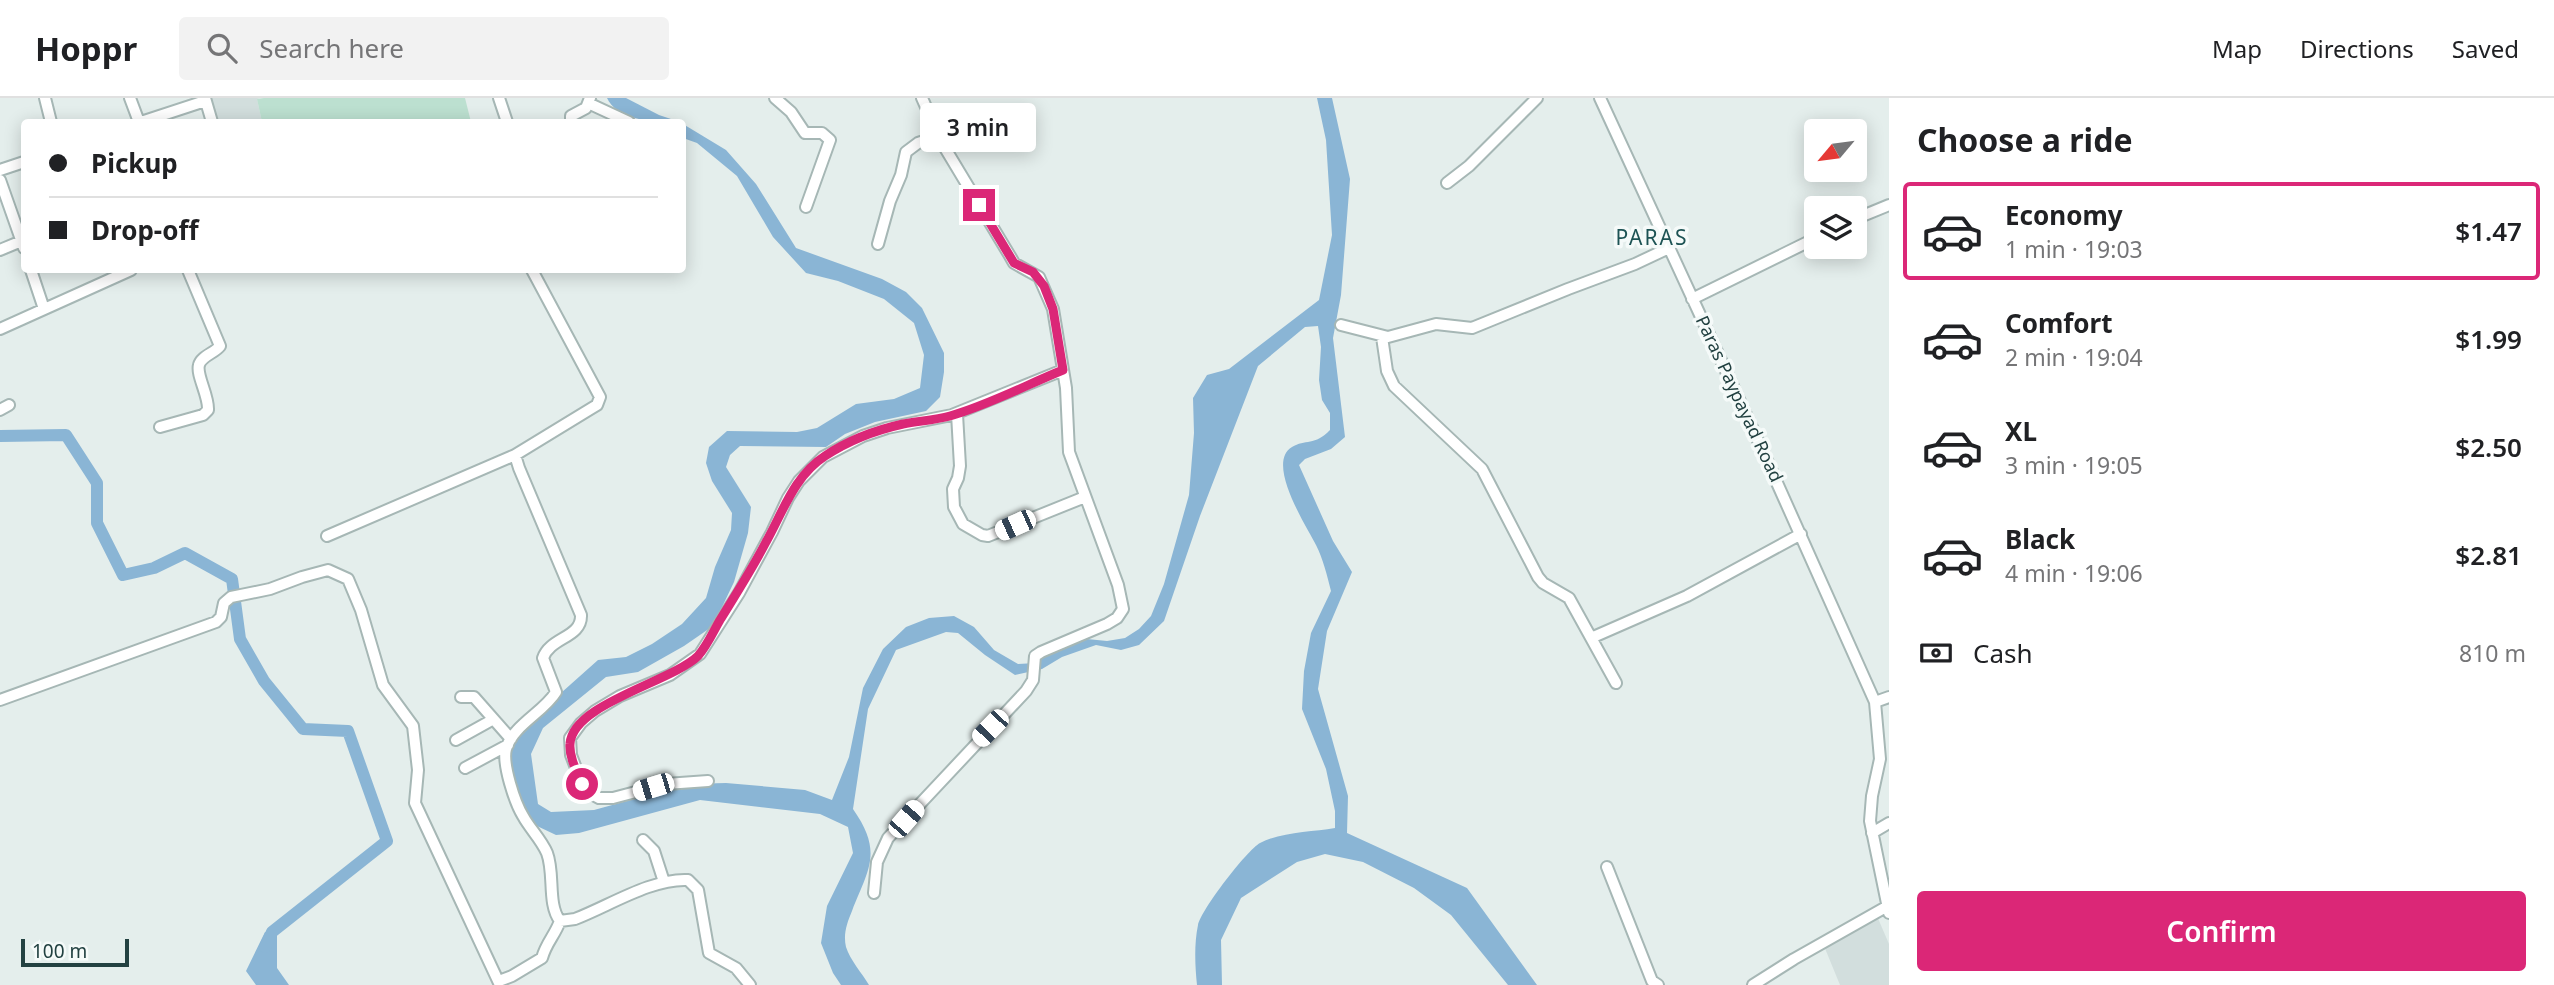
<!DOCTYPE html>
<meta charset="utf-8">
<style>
:root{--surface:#fff;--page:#f2f2f2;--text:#202124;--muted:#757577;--line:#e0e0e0;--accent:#db2777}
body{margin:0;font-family:"Noto Sans",sans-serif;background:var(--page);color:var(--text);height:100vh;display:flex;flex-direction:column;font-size:26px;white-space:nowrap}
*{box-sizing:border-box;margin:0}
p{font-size:23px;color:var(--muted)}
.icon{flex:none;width:38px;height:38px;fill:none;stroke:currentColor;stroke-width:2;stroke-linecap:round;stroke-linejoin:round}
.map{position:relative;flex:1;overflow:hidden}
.panel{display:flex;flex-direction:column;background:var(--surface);width:665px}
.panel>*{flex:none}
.banner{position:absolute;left:21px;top:21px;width:665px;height:154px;border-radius:7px;box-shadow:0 4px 18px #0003;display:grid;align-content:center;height:154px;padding:0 28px;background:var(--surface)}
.needle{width:46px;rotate:241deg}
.fabs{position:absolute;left:1804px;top:21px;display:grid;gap:14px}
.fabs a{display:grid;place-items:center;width:63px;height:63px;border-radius:7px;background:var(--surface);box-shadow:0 4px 18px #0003;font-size:35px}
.scale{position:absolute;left:21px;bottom:18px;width:108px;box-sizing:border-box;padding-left:7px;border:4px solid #224141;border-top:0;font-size:19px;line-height:24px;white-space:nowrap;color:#224141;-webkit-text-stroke:5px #f5faf9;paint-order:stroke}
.end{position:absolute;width:32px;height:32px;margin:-16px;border:9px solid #db2777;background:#fff;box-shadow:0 0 0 4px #fff}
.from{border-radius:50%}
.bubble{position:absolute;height:49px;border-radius:7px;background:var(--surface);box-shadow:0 4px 18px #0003;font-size:23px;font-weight:600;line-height:49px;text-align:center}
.car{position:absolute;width:21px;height:42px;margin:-21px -10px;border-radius:9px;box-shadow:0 0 5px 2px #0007;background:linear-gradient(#fff 24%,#345 0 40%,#fff 0 76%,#345 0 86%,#fff 0)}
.banner b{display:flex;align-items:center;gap:24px;height:66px;font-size:26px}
.banner b+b{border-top:2px solid var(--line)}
.banner i{width:18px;height:18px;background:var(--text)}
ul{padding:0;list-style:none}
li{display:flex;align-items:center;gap:21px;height:98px;margin:0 14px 10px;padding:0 14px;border:4px solid transparent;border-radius:7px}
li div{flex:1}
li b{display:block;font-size:26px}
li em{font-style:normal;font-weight:600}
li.selected{border-color:var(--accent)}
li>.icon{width:63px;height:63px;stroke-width:1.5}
h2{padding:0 28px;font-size:32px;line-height:84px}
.pay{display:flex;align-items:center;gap:18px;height:77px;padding:0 28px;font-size:26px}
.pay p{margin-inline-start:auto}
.action{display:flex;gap:14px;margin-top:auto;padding:14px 28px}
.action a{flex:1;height:80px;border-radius:7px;background:var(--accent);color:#fff;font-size:28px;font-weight:600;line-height:80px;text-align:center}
header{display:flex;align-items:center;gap:42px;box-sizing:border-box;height:98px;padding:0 35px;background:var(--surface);border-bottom:2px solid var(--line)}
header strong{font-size:33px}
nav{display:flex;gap:38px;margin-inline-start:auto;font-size:24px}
.search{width:490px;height:63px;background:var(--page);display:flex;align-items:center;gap:18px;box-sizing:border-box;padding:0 24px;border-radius:7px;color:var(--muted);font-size:26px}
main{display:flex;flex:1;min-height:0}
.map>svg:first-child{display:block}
.built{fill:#d2dedd}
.green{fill:#bce0d0}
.water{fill:#8ab5d5}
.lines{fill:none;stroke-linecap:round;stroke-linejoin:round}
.river{stroke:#8ab5d5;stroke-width:12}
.minor-casing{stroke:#a6b7b5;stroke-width:14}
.minor{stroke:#fff;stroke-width:10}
.route{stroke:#db2777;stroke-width:9}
.labels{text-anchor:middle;stroke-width:7;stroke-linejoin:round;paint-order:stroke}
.street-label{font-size:18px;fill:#224141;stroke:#f5faf9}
.quarter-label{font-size:21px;letter-spacing:2px;fill:#1d5354;stroke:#f5faf9}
</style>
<header>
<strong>Hoppr</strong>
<div class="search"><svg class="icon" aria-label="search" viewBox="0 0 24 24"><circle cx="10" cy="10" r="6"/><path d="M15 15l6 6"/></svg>Search here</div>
<nav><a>Map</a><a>Directions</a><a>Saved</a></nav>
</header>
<main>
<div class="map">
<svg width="1889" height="887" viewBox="0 0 1889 887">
<rect width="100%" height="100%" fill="#e4eeec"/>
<path class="built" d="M 211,0 L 260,0 L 257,1 L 262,24 L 217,24 Z
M 1877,818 L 1889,846 L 1889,887 L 1840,887 L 1824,848 Z"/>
<path class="green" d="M 264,0 L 465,0 L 471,24 L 262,24 L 257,1 Z"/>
<path class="water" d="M 607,0 L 626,0 L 659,17 L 680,24 C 659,25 617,23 607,0 Z
M 1317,0 L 1332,0 L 1350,81 L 1341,197 L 1333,240 L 1345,339 L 1331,351 L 1305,361 L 1299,367 L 1333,443 L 1352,474 L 1327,533 L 1318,591 L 1348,698 L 1347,735 L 1467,790 L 1537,887 L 1508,887 L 1451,817 L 1414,790 L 1363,764 L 1325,756 L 1297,764 L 1241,800 L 1221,842 L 1222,887 L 1197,887 C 1195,868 1194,846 1198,827 C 1201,812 1247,752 1260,745 C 1281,734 1312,734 1335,730 L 1335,713 L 1326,671 L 1302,611 L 1304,573 L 1311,535 L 1331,493 C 1327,477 1323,461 1316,447 C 1307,429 1265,365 1292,349 C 1305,341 1315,348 1330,332 L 1330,315 L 1322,302 L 1319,282 L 1321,249 L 1318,228 L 1305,229 L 1258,268 L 1200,418 L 1164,523 L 1139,547 L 1121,552 L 1096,547 L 1062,559 L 1042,571 L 1015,577 L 985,557 L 958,535 L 946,534 L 896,552 L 868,611 L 853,711 C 883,754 869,770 852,813 C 847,825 843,836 846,849 C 850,862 862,875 869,887 L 841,887 L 833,875 L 821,845 L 827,808 L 853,755 L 848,729 L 820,716 L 700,702 L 579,735 L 556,737 L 537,728 L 524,712 L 515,690 L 509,661 L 514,643 L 543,611 L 598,562 L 626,559 L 652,546 L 682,526 L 706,500 L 715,469 L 731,432 L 732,415 L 712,383 L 706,365 L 709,349 L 727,333 L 797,334 L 817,330 L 856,306 L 894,301 L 920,290 L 924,257 L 914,225 L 884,201 L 838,183 L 806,175 L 773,139 L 737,78 L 697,45 L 683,40 L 683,26 L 726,52 L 756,86 L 796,150 L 882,181 L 906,194 L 922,210 L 944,255 L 944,274 L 940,299 L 926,313 L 875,324 L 845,336 L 826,349 L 740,348 L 730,357 L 726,369 L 751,409 L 748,435 L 734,484 L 713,528 L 684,548 L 638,574 L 606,579 L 543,630 L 531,656 L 538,706 L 551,714 L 594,712 L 689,686 L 726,685 L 805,692 L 832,702 L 849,659 L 863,590 L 883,551 L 906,529 L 929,520 L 954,518 L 974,529 L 994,552 L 1018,566 L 1036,565 L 1048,554 L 1087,541 L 1107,543 L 1125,540 L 1139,531 L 1151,518 L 1164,486 L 1189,397 L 1194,335 L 1193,300 L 1207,277 L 1229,271 L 1319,202 L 1332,137 L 1326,42 Z
M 265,834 L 277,837 L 277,870 L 289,887 L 256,887 L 246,873 Z"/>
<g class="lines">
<path class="river" d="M 0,338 L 66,337 L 97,385 L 97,425 L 123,477 L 154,470 L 185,455 L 232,481 L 240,541 L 264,583 L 303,631 L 348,633 L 387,743 L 272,834 L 265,849"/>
<g class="minor-casing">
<path id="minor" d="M 45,0 L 51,24
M 130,0 L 139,24
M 205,0 L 212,24
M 499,0 L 507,24
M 775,0 L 791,14 L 805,35 L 822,35 L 830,42 L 806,109
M 1600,0 L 1761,349 L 1875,604 L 1880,661 L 1872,698 L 1870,723 L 1889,815
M 588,5 L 629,24
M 141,24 L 205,3
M 571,24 L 571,18 L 586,10 L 590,0
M 0,72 L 24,64
M 0,82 L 24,150
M 1447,85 L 1469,68 L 1537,0
M 1855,121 L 1889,107
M 878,146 L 890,103 L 901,77 L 906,54 L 918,45 L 939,38
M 0,152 L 24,142
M 31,172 L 44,211
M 532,172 L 600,299 L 597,307 L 592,310 L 515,357 L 519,370 L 581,517 C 582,540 550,539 543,560 L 556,594 C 544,614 513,627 506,651 C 502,666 515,705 523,718 C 530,731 541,741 547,755 C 555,776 547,806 560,823 L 575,821 C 609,808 652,780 688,782 L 698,792 L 709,855 L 736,870 L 750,887
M 1692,201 L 1816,140
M 1341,227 L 1388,239 L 1436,226 L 1472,230 L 1568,191 L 1635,166 L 1669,150
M 0,231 L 131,172
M 1382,239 L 1387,273 L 1394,288 L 1482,371 L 1538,479 L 1543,485 L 1569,500 L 1616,585
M 0,312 L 9,307
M 957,316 L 960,368 L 958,380 L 953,391 L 954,409 L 963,426 L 982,437 L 988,438 L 1085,399
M 160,329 L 203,317 L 208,312 C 209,298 196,277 199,267 C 201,258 215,255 220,248 L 188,172
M 327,438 L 515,357
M 1591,540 L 1687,498 L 1801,436
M 461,599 L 474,599 L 511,641
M 0,602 L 216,524 L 221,519 L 224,505 L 231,499 L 270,491 L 302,479 L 328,472 L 348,481 L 361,512 L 383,587 L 413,628 L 418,672 L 415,705 L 500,887
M 1875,604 L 1889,599
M 456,642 L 492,622
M 465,670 L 508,647
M 708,683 L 666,686 L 613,700 L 599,700 L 588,694 L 582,686 L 571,657 L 570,640 L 581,625 L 595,613 L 620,598 L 670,577 L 700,556 L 739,495 L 772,434 L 788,400 L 799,383 L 823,359 L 863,338 L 887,330 L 952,317 L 1063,272
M 1872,735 L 1889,725
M 643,742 L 654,753 L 664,784
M 1607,769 L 1652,883 L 1658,887
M 874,795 L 877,764 L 888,740 L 1026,593 L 1033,582 L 1035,558 L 1041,554 L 1107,526 L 1117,520 L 1123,511 L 1118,487 L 1069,354 L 1066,290 L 1053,211 L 1039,179 L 1014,165 L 1010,158 L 942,45 L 922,0
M 499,883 L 512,878 L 542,860 C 546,845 555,837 560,823
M 1753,887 L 1794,861 L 1886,809"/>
</g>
<use href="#minor" class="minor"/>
</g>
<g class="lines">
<path class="route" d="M 582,686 C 577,674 569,659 570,646 C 572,606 671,584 698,558 C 707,548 713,534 720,522 C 736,496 752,471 766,444 C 783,414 794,378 825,358 C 849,342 876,332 903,326 C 919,323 935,322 950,318 C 989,307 1026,287 1063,272 L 1053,211 L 1044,188 L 1033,174 L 1014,165 L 979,107"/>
</g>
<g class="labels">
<g class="street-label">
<text transform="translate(1739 301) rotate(65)" y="6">Paras Paypayad Road</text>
</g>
<g class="quarter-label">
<text x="1652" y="147">PARAS</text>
</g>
</g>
</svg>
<div class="fabs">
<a><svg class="needle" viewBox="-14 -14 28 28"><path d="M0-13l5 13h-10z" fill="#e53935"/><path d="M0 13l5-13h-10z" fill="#757577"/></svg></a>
<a><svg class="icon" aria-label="layers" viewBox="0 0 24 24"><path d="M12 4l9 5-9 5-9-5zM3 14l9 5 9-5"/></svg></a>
</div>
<div class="scale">100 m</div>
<i class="end from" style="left:582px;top:686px"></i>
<i class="end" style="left:979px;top:107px"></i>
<div class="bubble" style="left:920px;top:5px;width:116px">3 min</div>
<i class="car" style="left:1015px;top:427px;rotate:246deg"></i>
<i class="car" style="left:990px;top:630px;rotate:224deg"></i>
<i class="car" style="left:653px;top:689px;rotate:253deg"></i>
<i class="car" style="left:906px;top:721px;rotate:41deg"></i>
<div class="banner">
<b><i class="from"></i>Pickup</b>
<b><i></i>Drop-off</b>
</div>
</div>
<section class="panel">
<h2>Choose a ride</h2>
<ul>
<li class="selected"><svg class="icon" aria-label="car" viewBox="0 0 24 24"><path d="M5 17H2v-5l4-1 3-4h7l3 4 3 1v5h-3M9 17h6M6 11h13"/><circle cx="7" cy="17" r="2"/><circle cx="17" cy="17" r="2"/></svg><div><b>Economy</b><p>1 min · 19:03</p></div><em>$1.47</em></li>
<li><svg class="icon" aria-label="car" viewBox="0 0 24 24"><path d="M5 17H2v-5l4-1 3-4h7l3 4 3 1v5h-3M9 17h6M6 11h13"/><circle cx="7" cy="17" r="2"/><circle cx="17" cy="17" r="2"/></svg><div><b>Comfort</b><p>2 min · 19:04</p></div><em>$1.99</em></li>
<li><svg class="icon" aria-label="car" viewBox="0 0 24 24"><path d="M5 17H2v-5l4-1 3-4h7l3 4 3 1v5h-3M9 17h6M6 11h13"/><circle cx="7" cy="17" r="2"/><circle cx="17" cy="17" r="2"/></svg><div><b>XL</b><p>3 min · 19:05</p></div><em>$2.50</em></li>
<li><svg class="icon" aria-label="car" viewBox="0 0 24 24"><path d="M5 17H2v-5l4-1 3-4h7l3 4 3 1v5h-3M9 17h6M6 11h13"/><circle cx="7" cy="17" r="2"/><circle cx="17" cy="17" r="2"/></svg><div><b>Black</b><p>4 min · 19:06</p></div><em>$2.81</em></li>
</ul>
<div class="pay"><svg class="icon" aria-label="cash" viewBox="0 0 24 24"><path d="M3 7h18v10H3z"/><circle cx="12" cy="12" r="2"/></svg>Cash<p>810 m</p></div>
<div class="action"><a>Confirm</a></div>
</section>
</main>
